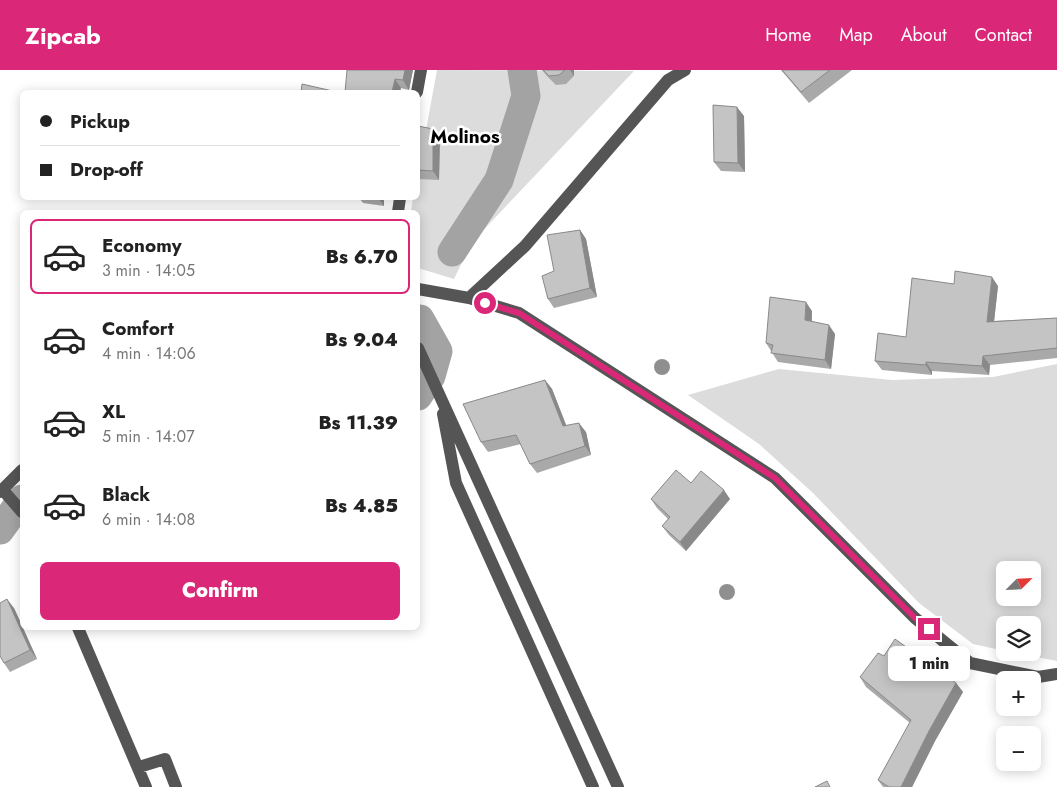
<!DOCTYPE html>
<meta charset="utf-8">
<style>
:root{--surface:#fff;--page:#f2f2f2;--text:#222;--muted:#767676;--line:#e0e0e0;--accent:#db2777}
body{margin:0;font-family:Jost,sans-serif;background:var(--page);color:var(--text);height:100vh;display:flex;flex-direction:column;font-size:19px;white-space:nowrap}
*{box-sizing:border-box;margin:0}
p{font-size:16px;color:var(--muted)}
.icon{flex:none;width:28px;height:28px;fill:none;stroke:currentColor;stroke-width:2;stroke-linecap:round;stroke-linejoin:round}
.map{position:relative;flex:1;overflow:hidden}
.drawer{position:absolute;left:20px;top:140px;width:400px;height:420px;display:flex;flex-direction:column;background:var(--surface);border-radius:8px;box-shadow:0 2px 12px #0003}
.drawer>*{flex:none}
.banner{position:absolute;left:20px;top:20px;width:400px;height:110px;border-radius:8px;box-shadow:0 2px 12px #0003;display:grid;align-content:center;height:110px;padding:0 20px;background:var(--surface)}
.needle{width:32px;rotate:66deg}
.controls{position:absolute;left:996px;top:491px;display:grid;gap:10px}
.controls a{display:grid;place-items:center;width:45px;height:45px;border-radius:8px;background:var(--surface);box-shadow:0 2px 12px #0003;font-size:25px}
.end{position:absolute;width:22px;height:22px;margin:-11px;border:6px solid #db2777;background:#fff;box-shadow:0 0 0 2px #fff}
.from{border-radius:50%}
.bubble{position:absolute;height:35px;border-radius:8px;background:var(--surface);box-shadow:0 2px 12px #0003;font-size:16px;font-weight:800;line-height:35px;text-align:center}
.banner b{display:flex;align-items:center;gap:18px;height:48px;font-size:19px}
.banner b+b{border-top:1px solid var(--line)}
.banner i{width:12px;height:12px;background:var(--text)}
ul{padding:9px 0 0;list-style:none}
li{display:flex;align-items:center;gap:15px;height:75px;margin:0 10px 8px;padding:0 10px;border:2px solid transparent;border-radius:8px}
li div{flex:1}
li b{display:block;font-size:19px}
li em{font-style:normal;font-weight:800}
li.selected{border-color:var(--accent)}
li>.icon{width:45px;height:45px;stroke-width:1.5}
.primary-button{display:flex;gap:10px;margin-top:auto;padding:10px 20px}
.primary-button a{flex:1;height:58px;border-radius:8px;background:var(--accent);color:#fff;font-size:20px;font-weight:800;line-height:58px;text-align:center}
header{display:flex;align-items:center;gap:30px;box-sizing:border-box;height:70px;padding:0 25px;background:var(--accent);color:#fff}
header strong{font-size:24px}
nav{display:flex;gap:28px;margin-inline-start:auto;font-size:18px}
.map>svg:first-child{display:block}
.green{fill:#dcdcdc;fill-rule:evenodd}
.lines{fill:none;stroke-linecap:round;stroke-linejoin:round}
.canal{stroke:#a3a3a3;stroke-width:29}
.minor{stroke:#555;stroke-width:12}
.tree{fill:#8f8f8f}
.wall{fill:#a9a9a9}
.shaded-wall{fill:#898989}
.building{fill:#c4c4c4;stroke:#898989}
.route{stroke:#db2777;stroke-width:6}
.labels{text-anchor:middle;stroke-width:5;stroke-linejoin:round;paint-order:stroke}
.neighbourhood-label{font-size:19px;font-weight:bold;fill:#000;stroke:#fff}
</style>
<header>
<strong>Zipcab</strong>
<nav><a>Home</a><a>Map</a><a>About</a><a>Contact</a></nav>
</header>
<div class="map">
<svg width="1057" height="717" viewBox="0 0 1057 717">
<rect width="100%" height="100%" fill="#fff"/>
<path class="green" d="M 437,0 L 634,1 L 472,172 L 454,209 L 418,198 L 418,142 L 411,142 L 413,128 L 418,128 L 418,104 Z
M 1057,294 L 1057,591 L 1014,583 L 1032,582 L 1032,555 L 1005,555 L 1005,581 L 973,574 L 919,533 L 813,423 L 759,374 L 688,325 L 779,299 L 892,310 L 993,307 ZM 1005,500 L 1032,500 L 1032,528 L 1005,528 Z"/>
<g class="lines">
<path class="canal" d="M 452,182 L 499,110 L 526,26 L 522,0
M 418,326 L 431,306 L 438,281 L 420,249
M 0,460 L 22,429"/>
<path class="minor" d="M 417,22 L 421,0
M 398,142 L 400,128
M 418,219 L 469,228 L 519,243 L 775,408 L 915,548 L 970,593 L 1038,607 L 1057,604
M 469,228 L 525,176 L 668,10 L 685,0
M 418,278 L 618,717
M 443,344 L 456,413 L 593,717
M 2,419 L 22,442
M 0,422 L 22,400
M 78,558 L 146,717
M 139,697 L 165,689 L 176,717"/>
</g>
<g class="tree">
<circle cx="662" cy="297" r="8"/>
<circle cx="727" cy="522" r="8"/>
</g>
<path class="wall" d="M 347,0 L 413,0 L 409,20 L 401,18 Z
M 542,0 L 574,0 L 574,6 L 566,14 L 556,15 L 547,6 Z
M 781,0 L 852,0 L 809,33 Z
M 744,46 L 745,102 L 721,101 L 714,92 Z
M 418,56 L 433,59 L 440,68 L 439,110 L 418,109 Z
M 359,128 L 384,128 L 384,136 L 363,133 Z
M 580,160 L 586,169 L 597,227 L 554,238 L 548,229 Z
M 998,216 L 994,251 L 1057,248 L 1057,288 L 990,295 L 989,305 L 932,301 L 932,305 L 882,300 L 875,291 L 906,267 Z
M 812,241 L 812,251 L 835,264 L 831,299 L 778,292 L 766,273 Z
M 545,310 L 552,319 L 566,355 L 586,362 L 591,385 L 537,403 L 530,394 L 521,374 L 488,382 L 481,372 Z
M 691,413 L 730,429 L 686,481 L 669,465 L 662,456 L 668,449 L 657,438 L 651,429 Z
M 14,538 L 37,589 L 10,602 L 4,593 Z
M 884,586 L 956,613 L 963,622 L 935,671 L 912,717 L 883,717 L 878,710 L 910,653 L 866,617 L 860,607 Z"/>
<path class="shaded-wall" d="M 405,0 L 413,0 L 409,20 L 403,10 Z
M 570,0 L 574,0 L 574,6 Z
M 395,9 L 401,18 L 400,22 L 392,22 Z
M 737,37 L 744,46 L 745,102 L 738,93 Z
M 433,59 L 440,68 L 439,110 L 433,101 Z
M 378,128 L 384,128 L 384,136 Z
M 580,160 L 586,169 L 597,227 L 590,218 Z
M 992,207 L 998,216 L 993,261 L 987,252 Z
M 806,232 L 812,241 L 811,259 L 805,250 Z
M 829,255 L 835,264 L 831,299 L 825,290 Z
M 983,286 L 990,295 L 989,305 L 982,296 Z
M 926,292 L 932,301 L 932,305 L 926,295 Z
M 545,310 L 552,319 L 570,365 L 563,356 Z
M 579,353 L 586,362 L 591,385 L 585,376 Z
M 724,420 L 730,429 L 686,481 L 680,472 Z
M 7,529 L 14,538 L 37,589 L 30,580 Z
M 956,613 L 963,622 L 935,671 L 912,717 L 901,717 L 929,661 Z"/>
<path class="building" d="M 347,0 L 405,0 L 403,10 L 395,9 L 392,22 L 345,22 Z
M 543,0 L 565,0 L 559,5 L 549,6 Z
M 782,0 L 830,0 L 801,22 Z
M 302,14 L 337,22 L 301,22 Z
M 713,35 L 737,37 L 738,93 L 714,92 Z
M 418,56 L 433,59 L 433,101 L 418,100 Z
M 580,160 L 590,218 L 548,229 L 542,206 L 554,201 L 547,165 Z
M 955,201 L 992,207 L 987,252 L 1057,248 L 1057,278 L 983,286 L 982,296 L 926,292 L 926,295 L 875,291 L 878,263 L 906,267 L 912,208 L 954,214 Z
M 770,227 L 806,232 L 805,250 L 829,255 L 825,290 L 771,283 L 773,275 L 766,273 Z
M 545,310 L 563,356 L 579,353 L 585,376 L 530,394 L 516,365 L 481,372 L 463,334 Z
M 676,400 L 691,413 L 701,401 L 724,420 L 680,472 L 662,456 L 670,447 L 651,429 Z
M 7,529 L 30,580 L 4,593 L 0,586 L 0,533 Z
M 895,569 L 956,613 L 929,661 L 901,717 L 889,717 L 878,710 L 911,650 L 860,607 L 878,583 L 884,586 Z
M 827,711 L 830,717 L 815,717 Z"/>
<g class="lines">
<path class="route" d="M 485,233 L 519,243 L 775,408 L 915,548 L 929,559"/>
</g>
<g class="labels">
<g class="neighbourhood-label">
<text x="465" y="73">Molinos</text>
</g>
</g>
</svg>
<div class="controls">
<a><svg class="needle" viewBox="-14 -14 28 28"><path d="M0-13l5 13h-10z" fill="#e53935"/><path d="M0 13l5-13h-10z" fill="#767676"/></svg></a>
<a><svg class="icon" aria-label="layers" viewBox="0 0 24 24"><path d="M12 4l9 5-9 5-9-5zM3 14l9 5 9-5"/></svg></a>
<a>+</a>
<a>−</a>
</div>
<i class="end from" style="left:485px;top:233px"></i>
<i class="end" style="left:929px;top:559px"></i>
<div class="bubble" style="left:888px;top:576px;width:82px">1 min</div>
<div class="banner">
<b><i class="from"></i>Pickup</b>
<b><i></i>Drop-off</b>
</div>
<section class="drawer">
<ul>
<li class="selected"><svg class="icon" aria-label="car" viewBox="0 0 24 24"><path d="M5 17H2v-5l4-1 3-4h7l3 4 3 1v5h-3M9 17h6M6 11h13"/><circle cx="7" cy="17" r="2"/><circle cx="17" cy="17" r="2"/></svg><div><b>Economy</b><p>3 min · 14:05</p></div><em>Bs 6.70</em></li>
<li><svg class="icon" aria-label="car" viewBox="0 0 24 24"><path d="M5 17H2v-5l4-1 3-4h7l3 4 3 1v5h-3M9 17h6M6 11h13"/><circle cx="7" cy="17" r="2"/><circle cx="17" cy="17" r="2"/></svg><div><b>Comfort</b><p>4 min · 14:06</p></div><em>Bs 9.04</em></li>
<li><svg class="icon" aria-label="car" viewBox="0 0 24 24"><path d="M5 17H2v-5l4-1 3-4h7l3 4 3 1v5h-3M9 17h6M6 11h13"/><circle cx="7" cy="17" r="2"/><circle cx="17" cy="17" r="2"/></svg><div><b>XL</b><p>5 min · 14:07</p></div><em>Bs 11.39</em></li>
<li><svg class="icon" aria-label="car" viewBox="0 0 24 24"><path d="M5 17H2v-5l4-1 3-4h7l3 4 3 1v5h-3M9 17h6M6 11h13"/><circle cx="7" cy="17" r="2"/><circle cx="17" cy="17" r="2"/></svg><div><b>Black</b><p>6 min · 14:08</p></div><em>Bs 4.85</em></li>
</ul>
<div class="primary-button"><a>Confirm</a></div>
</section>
</div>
